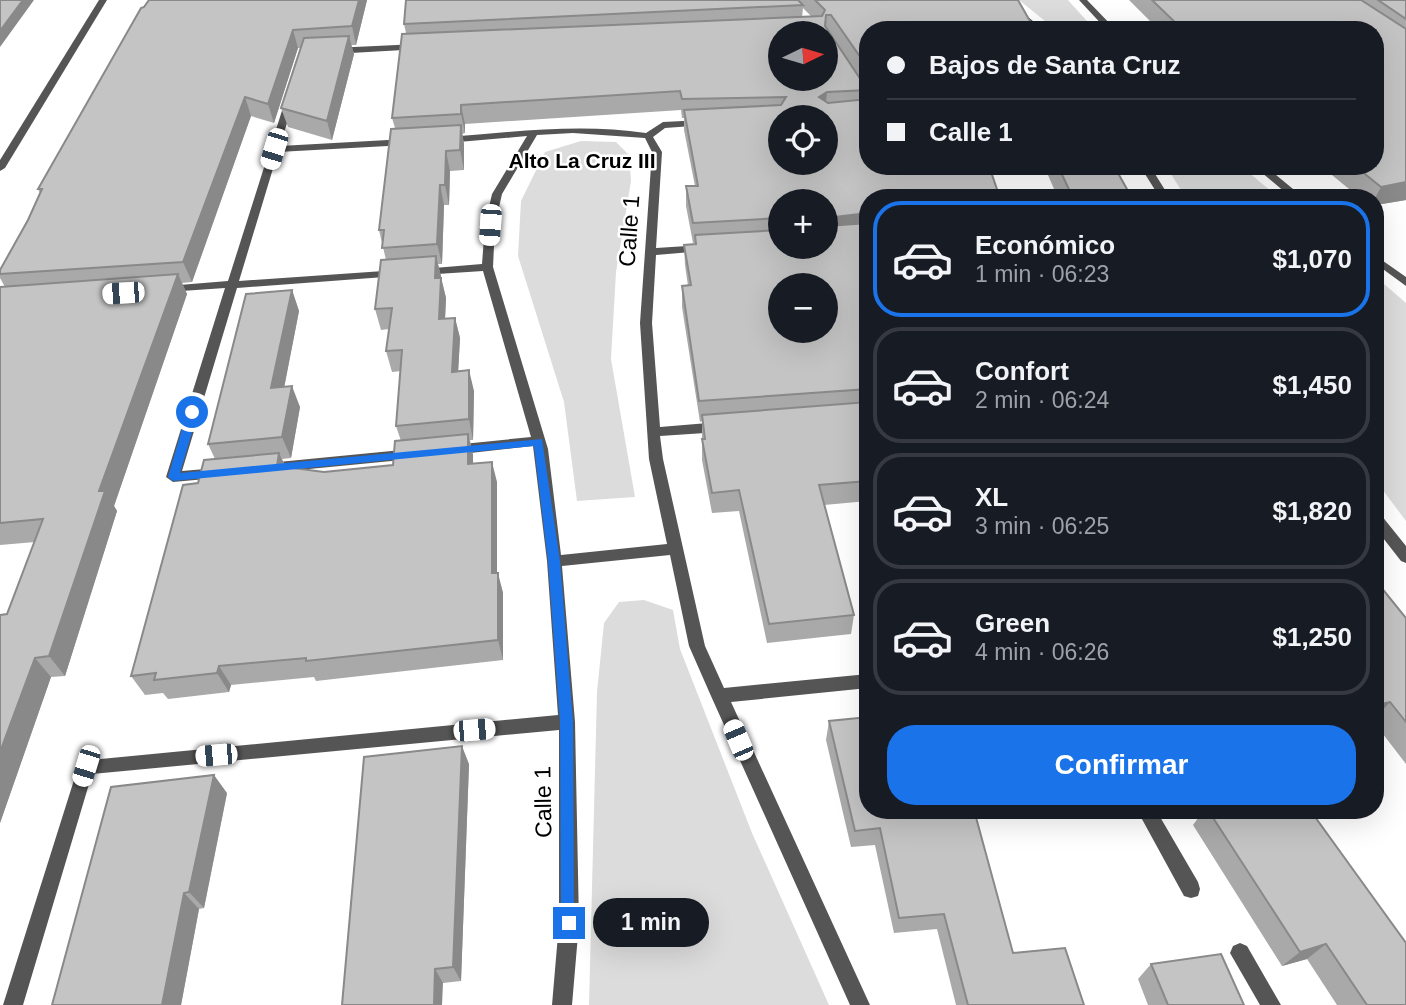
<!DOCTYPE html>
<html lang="es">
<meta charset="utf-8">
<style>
:root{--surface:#171b24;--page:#242831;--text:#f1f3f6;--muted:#9ea1a6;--line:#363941;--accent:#1a73e8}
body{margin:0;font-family:Helvetica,sans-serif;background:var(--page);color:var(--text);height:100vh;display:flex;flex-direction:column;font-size:26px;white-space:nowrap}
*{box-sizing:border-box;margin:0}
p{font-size:23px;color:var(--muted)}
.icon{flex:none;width:38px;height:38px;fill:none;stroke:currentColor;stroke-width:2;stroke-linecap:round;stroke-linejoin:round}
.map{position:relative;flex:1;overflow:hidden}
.panel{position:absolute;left:859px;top:189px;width:525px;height:630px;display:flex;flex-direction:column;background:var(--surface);border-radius:28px;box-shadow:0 7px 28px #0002}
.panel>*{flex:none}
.guide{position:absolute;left:859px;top:21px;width:525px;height:154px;border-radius:28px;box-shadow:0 7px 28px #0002;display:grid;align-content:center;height:154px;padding:0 28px;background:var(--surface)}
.needle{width:46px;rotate:85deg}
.buttons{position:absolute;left:768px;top:21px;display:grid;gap:14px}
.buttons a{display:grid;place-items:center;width:70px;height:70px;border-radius:50%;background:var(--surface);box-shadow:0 7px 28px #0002;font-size:35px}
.end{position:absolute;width:32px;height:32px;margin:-16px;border:9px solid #1a73e8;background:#fff;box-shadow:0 0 0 4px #fff}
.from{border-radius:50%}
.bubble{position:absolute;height:49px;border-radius:24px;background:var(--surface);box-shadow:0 7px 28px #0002;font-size:23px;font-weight:800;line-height:49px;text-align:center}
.car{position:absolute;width:21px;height:42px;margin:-21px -10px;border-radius:9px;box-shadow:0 0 5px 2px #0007;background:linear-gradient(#fff 24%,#345 0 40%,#fff 0 76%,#345 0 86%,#fff 0)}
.guide b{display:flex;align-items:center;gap:24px;height:66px;font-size:26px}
.guide b+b{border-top:2px solid var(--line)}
.guide i{width:18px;height:18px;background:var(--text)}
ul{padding:12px 0 0;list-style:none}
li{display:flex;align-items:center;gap:21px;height:116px;margin:0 14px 10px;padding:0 14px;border:4px solid var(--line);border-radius:28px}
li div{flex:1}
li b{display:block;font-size:26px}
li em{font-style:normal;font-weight:800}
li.active{border-color:var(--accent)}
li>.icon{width:63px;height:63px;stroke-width:1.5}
.button{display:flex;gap:14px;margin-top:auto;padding:14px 28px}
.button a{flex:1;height:80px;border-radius:28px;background:var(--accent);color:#fff;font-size:28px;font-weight:800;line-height:80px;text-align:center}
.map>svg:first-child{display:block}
.green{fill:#dcdcdc}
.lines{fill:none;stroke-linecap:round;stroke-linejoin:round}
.minor{fill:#555;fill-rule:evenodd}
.tertiary{fill:#555;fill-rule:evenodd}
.wall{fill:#a9a9a9;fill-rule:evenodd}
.shaded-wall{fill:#898989}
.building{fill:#c4c4c4;stroke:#898989;stroke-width:2;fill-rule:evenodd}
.route{fill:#1a73e8}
.labels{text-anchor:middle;stroke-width:5;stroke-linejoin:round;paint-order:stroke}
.far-neighbourhood-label{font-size:21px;font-weight:bold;fill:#000;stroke:#fff}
.street-label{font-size:23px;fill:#000;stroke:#fff}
</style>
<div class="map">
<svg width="1406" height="1005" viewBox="0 0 1406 1005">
<rect width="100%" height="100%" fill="#fff"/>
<path class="green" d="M 1019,0 L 1068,0 L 1095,30 L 1056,30 Z
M 581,141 L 616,142 L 629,155 L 631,181 L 616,272 L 611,359 L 635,497 L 577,501 L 564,402 L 518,256 L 521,201 L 545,152 Z
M 1166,166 L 1241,166 L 1279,198 L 1186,198 Z
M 1376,277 L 1406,303 L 1406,521 L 1376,481 Z
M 644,600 L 673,610 L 680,649 L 752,833 L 829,1005 L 589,1005 L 597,692 L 604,623 L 619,602 Z"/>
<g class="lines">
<path class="minor" d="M 998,0 L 1007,0 L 1044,30 L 1035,30 Z
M 1079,0 L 1087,0 L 1116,30 L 1107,30 Z
M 418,44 L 421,45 L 421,49 L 333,54 L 329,51 L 333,48 Z
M 286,98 L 294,100 L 280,146 L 406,139 L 411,142 L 406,145 L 278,152 L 239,281 L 398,270 L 404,273 L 398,276 L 237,288 L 182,471 L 217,468 L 224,473 L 217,478 L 173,482 L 166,477 L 225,288 L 167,292 L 161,289 L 167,286 L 228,281 Z
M 703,120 L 706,121 L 706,125 L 665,128 L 653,137 L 662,152 L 656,248 L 703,245 L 708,248 L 703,251 L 656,255 L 652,323 L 660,427 L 720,422 L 727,427 L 720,432 L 660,436 L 663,459 L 705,646 L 724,688 L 868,674 L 868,688 L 731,702 L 870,1005 L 850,1005 L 711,696 L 689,646 L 670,555 L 562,566 L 575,722 L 579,923 L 572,1005 L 552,1005 L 559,923 L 559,730 L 92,774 L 23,1005 L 3,1005 L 80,761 L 558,715 L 547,561 L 533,446 L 453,455 L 446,450 L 453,445 L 531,437 L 483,271 L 422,275 L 416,272 L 422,269 L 482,264 L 485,225 L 492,194 L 527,136 L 447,143 L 442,140 L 447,137 C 514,132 579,123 646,133 L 663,122 ZM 573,133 L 645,138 L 652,152 L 640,323 L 649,459 L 667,544 L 561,555 L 548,449 L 493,267 L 495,225 L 502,194 L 537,135 Z
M 1140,166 L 1150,166 L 1170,198 L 1160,198 Z
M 1254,166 L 1265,166 L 1304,198 L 1292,198 Z
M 1376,256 L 1406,277 L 1406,286 L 1376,264 Z
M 412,449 L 419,454 L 412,459 L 268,473 L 261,468 L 268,463 Z
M 1376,514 L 1381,515 L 1406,546 L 1406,563 L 1401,561 L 1376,529 Z
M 1137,810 L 1156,810 L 1198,882 L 1200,889 L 1198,896 L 1191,898 L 1184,896 Z
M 1240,943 L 1247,946 L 1281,1005 L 1260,1005 L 1230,953 L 1233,946 Z"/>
<path class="tertiary" d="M 99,0 L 107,0 L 5,168 L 0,171 L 0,160 Z"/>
</g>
<path class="wall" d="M 367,0 L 356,45 L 351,45 L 354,54 L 332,140 L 288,127 L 281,108 L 301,48 L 298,48 L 274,123 L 251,116 L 192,282 L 182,283 L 187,294 L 114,506 L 117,511 L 65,676 L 51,677 L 0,823 L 7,614 L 35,542 L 0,545 L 0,287 L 5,287 L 0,278 L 0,270 L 28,220 L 40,193 L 38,189 L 144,7 Z
M 406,0 L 1018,0 L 868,30 L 868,501 L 824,505 L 854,615 L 851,634 L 767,643 L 739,511 L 712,513 L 702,460 L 702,421 L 700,422 L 682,307 L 682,286 L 688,286 L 685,265 L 684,245 L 695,244 L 695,243 L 693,243 L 686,206 L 686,186 L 695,186 L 684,130 L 684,118 L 682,118 L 681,110 L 465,124 L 465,133 L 462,134 L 464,144 L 464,170 L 450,171 L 449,205 L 444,205 L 442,264 L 438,264 L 446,298 L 445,319 L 455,318 L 460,338 L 458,371 L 474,391 L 473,440 L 470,440 L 473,455 L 473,464 L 497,482 L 497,573 L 503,593 L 503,660 L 316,681 L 314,677 L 231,685 L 229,692 L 168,699 L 163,693 L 145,695 L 131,676 L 198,483 L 215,459 L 208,444 L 292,290 L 299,311 L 284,387 L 300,407 L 291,458 L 282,459 L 286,467 L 324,472 L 393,465 L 401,441 L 396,426 L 401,371 L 392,372 L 386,351 L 389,329 L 381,330 L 375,309 L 386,260 L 379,230 L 395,128 L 392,118 L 406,33 L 404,24 ZM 803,8 L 812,17 L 802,17 ZM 780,201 L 826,247 L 780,247 Z
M 1129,0 L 1406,0 L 1406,200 L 1376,205 L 1376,198 L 1360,198 L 1321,166 L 1376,166 L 1376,30 L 1159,30 Z
M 1044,166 L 1114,166 L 1132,198 L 1058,198 Z
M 1376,581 L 1406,618 L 1406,764 L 1376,725 Z
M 829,721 L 1013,953 L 1084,1005 L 956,1005 L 937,929 L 894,933 L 875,845 L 851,847 L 826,740 Z
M 469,764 L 461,981 L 443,983 L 342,1005 Z
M 227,793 L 204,908 L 199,909 L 181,1005 L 52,1005 Z
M 1204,810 L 1310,810 L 1406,1005 L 1337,1005 L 1307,959 L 1282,966 L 1193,825 Z
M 1151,964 L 1244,1005 L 1148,1005 L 1138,979 Z"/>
<path class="shaded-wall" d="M 23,0 L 34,0 L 0,47 L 0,31 Z
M 359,0 L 367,0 L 356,45 L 352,26 Z
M 293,30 L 298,48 L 274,123 L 268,104 Z
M 349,36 L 354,54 L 332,140 L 327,121 Z
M 827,92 L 825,111 L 819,97 Z
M 245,97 L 251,116 L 192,282 L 183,262 Z
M 461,105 L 465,124 L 465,133 L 461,114 Z
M 461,125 L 464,144 L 464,170 L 460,150 Z
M 446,151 L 450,171 L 449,205 L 445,185 Z
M 1406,182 L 1406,200 L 1376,205 L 1375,198 L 1381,187 Z
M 440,185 L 444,205 L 442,264 L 437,244 Z
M 868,213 L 868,232 L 826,238 L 826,218 Z
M 436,256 L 441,276 L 440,299 L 435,278 Z
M 178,274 L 187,294 L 114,506 L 117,511 L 65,676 L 49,656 L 99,491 Z
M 441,278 L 446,298 L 444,340 L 439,319 Z
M 292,290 L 299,311 L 280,409 L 271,388 Z
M 455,318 L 460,338 L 457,393 L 452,372 Z
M 469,370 L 474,391 L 473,440 L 469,419 Z
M 292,386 L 300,407 L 291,458 L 282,437 Z
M 468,434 L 473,455 L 473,485 L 468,464 Z
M 279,453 L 288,473 L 277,466 Z
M 492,462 L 497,482 L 497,593 L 492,573 Z
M 498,573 L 503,593 L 503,660 L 498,640 Z
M 35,658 L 51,677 L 0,823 L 0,752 Z
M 219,666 L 231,685 L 229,692 L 217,673 Z
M 1390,702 L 1376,717 L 1376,710 L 1381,704 Z
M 462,746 L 469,764 L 461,981 L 453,967 Z
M 214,775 L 227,793 L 204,908 L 189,892 Z
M 184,893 L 199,909 L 181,1005 L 162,1005 Z
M 1326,944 L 1307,959 L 1282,966 L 1300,952 Z
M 435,969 L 443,983 L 442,1005 L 434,1005 Z"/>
<path class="building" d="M 0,0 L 23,0 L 0,31 Z
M 149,0 L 359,0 L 352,26 L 293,30 L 268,104 L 245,97 L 183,262 L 0,274 L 0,270 L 28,220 L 42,189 L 38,189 L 141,8 L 144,7 Z
M 406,0 L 798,0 L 803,5 L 404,24 Z
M 815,0 L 1018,0 L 1035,30 L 868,30 L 868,68 L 831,15 L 826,15 L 825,26 L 865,86 L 868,87 L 868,90 L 827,92 L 819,97 L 828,103 L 868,99 L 868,166 L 989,166 L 1000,198 L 868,198 L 868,213 L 826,218 L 826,201 L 780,201 L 780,218 L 693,223 L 686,186 L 698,186 L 684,110 L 781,105 L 786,97 L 682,99 L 680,91 L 461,105 L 461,114 L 392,118 L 402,34 L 822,16 L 825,10 ZM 780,33 L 826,33 L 826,79 L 780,79 ZM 780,117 L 826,117 L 826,163 L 780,163 Z
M 1152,0 L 1361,0 L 1406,29 L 1406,182 L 1381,187 L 1355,166 L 1376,166 L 1376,30 L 1183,30 Z
M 1378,0 L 1406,0 L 1406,19 Z
M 349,36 L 327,121 L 281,108 L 304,38 Z
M 461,125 L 460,150 L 446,151 L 445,185 L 440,185 L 437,244 L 382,248 L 384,230 L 379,230 L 391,129 Z
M 1058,166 L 1114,166 L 1132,198 L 1073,198 Z
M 826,220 L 828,226 L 868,223 L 868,389 L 699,401 L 682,286 L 691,285 L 684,245 L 696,244 L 695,235 L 780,230 L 780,247 L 826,247 ZM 780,285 L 826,285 L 826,331 L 780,331 Z
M 436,256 L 435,278 L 441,278 L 439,319 L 455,318 L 452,372 L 469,370 L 469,419 L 396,426 L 402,350 L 386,351 L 392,308 L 375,309 L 381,260 Z
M 178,274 L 99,491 L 105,491 L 49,656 L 35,658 L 0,752 L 0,615 L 7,614 L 43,519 L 0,523 L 0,287 Z
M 292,290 L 271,388 L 292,386 L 282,437 L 208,444 L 246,294 Z
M 868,402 L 868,481 L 819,485 L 854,615 L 769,624 L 739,490 L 712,493 L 702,439 L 705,439 L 702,415 Z
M 468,434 L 468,464 L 492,462 L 492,573 L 498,573 L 498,640 L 306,661 L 306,658 L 219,666 L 217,673 L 154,680 L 156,673 L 131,676 L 183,485 L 198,483 L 204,460 L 279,453 L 277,466 L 324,472 L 393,465 L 395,441 Z
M 1376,581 L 1406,618 L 1406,722 L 1390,702 L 1381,704 L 1376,696 Z
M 868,717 L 868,810 L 974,810 L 1013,953 L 1065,948 L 1084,1005 L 968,1005 L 944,914 L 899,918 L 880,828 L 855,831 L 829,721 Z
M 462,746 L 453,967 L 435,969 L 434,1005 L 342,1005 L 364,757 Z
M 214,775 L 189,892 L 184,893 L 162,1005 L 52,1005 L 111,787 Z
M 1208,810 L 1310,810 L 1406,943 L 1406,1005 L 1367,1005 L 1326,944 L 1300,952 Z
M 1221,954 L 1244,1005 L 1168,1005 L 1151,964 Z"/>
<path class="route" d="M 192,408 L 198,412 L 180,473 L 542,439 L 560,561 L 573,722 L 574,929 L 569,931 L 561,923 L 560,722 L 548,561 L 534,446 L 173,481 L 168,477 L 187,412 Z"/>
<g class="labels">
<g class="far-neighbourhood-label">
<text x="582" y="168">Alto La Cruz III</text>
</g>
<g class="street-label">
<text transform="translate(629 231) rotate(-86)" y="8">Calle 1</text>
<text transform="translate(543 802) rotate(-91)" y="8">Calle 1</text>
</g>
</g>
</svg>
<div class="buttons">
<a><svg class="needle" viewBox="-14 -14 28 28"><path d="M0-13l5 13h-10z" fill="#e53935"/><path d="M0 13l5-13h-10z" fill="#9ea1a6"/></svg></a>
<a><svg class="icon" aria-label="locate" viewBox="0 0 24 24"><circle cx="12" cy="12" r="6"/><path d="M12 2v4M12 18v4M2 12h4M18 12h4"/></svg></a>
<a>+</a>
<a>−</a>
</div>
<i class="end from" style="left:192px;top:412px"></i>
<i class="end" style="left:569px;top:923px"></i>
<div class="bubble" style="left:593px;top:898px;width:116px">1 min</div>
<i class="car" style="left:274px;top:149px;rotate:197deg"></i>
<i class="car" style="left:490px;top:225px;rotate:184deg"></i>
<i class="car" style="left:123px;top:293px;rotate:266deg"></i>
<i class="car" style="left:474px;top:730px;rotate:85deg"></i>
<i class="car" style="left:738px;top:740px;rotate:337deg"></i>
<i class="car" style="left:216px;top:755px;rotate:265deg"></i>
<i class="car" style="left:86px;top:766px;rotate:197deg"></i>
<div class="guide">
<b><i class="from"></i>Bajos de Santa Cruz</b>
<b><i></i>Calle 1</b>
</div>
<section class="panel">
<ul>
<li class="active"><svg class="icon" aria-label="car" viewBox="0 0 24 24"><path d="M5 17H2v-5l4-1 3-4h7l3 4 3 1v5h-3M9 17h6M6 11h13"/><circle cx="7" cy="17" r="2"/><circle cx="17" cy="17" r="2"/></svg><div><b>Económico</b><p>1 min · 06:23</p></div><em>$1,070</em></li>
<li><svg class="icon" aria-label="car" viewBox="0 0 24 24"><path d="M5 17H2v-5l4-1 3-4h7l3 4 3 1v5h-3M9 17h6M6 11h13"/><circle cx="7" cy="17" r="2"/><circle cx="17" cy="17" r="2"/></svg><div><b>Confort</b><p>2 min · 06:24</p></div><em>$1,450</em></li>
<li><svg class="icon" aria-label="car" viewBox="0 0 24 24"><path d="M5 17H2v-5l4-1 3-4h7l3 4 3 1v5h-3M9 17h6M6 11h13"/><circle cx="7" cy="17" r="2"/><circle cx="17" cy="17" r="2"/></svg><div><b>XL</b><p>3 min · 06:25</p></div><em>$1,820</em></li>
<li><svg class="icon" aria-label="car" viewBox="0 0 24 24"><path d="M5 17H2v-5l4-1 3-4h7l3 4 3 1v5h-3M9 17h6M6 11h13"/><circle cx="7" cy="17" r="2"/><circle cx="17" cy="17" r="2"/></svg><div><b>Green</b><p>4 min · 06:26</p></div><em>$1,250</em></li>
</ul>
<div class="button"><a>Confirmar</a></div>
</section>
</div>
